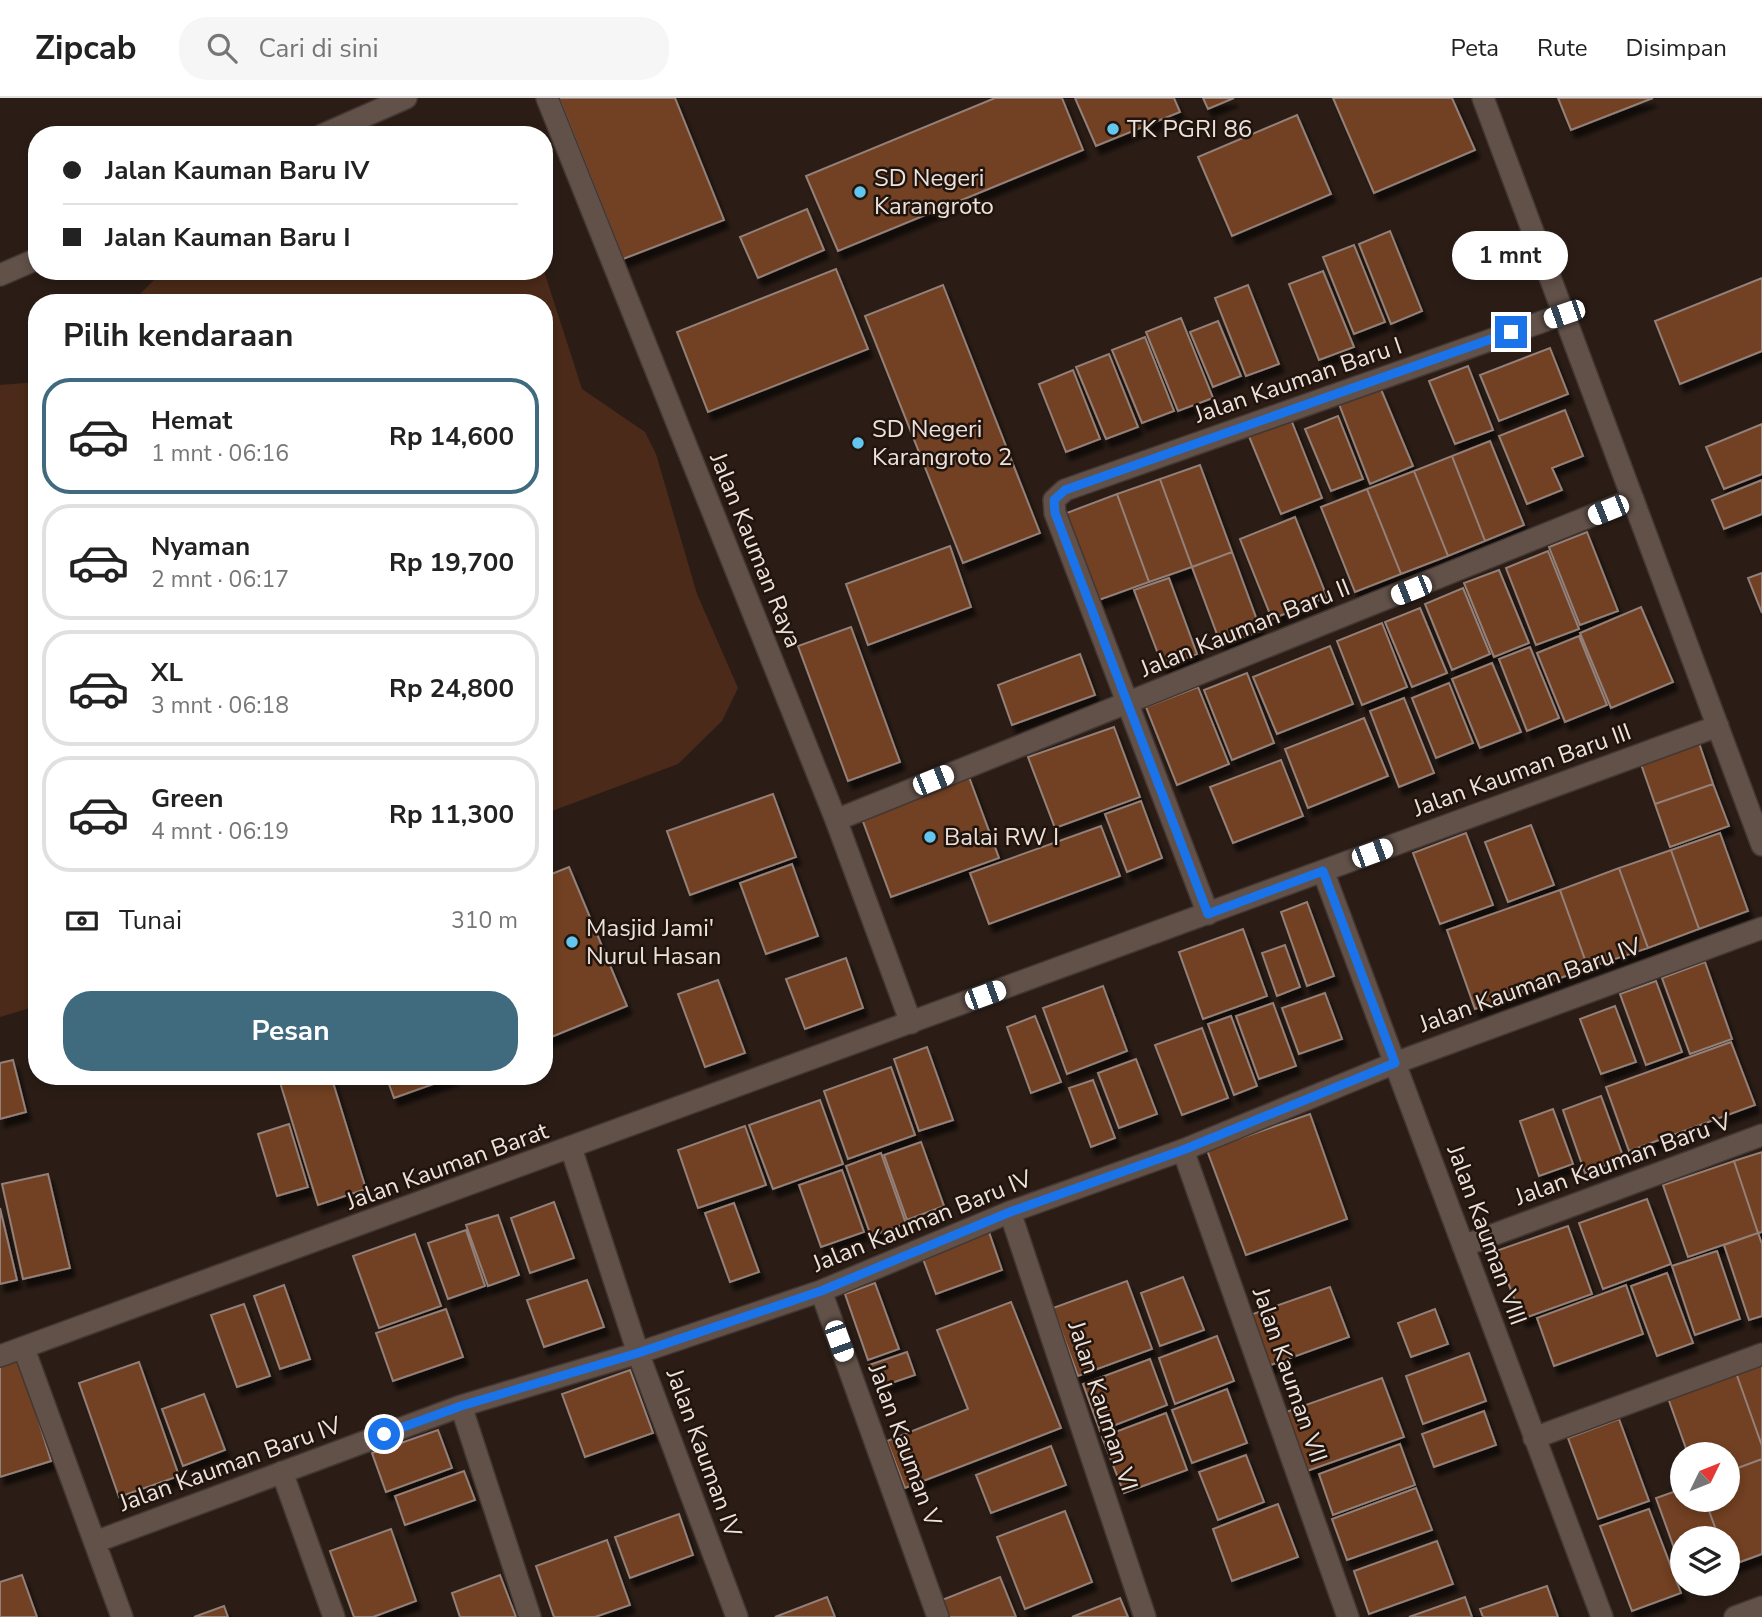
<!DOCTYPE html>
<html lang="id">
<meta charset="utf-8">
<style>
:root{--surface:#fff;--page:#f6f6f6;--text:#222;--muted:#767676;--line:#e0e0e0;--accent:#406b7e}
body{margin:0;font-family:"Nunito Sans",sans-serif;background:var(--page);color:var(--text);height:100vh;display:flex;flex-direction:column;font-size:26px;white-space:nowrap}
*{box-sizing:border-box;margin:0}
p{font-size:23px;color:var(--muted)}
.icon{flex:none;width:38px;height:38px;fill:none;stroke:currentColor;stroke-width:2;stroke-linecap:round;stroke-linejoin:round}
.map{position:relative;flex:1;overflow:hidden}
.drawer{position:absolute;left:28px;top:196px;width:525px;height:791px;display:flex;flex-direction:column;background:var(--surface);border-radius:28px;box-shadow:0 4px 10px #0003}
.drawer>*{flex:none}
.hud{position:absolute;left:28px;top:28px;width:525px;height:154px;border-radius:28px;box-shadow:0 4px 10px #0003;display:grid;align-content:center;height:154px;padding:0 35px;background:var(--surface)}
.needle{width:46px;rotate:47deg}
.controls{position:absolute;left:1670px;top:1344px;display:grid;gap:14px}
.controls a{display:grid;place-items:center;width:70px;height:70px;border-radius:50%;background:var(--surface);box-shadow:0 4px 10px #0003;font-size:35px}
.end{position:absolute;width:32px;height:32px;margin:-16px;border:9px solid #1a73e8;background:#fff;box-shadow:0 0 0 4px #fff}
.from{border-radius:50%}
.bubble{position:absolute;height:49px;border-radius:24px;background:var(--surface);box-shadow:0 4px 10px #0003;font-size:23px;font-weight:700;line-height:49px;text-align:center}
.car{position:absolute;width:21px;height:42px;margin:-21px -10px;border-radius:9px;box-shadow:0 0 5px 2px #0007;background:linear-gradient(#fff 24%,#345 0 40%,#fff 0 76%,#345 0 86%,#fff 0)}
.hud b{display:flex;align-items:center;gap:24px;height:66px;font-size:26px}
.hud b+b{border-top:2px solid var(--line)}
.hud i{width:18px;height:18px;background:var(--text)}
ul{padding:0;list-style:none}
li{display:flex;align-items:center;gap:21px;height:116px;margin:0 14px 10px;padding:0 21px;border:4px solid var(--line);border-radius:28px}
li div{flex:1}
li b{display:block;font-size:26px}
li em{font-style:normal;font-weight:700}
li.selected{border-color:var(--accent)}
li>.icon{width:63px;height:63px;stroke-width:1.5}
h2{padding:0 35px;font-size:32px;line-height:84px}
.pay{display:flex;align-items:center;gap:18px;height:77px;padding:0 35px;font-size:26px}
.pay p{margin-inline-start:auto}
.action{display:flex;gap:14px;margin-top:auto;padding:14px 35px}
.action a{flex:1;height:80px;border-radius:28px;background:var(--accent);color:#fff;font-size:28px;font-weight:700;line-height:80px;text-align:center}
header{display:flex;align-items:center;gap:42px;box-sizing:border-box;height:98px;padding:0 35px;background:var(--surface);border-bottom:2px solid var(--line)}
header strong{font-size:33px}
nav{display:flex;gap:38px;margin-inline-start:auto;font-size:24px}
.search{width:490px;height:63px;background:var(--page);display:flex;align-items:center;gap:18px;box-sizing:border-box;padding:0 24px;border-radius:28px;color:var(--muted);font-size:26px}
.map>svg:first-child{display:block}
.green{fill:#4b2a19}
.building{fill:#723f22;stroke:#938179;stroke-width:2;filter:url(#shadow)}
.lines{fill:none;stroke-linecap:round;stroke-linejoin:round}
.street-casing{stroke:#433733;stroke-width:24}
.street{stroke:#615149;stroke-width:21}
.route{stroke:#1a73e8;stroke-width:9}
.poi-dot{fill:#64c5ee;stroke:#21140d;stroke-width:2.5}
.labels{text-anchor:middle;stroke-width:5;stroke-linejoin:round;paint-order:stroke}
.poi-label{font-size:24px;fill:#ece2dd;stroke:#21140d;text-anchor:start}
.street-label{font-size:24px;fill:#ece2dd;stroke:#21140d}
</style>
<header>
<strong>Zipcab</strong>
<div class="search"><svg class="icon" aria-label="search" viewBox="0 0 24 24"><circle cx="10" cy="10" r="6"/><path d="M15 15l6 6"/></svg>Cari di sini</div>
<nav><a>Peta</a><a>Rute</a><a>Disimpan</a></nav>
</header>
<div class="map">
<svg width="1762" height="1519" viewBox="0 0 1762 1519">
<defs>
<filter id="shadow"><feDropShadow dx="4.5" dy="8" stdDeviation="2" flood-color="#0009"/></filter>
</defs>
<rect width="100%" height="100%" fill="#2b1d16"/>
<path class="green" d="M 163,173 L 544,173 L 582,291 L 645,334 L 656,356 L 697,496 L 738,590 L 722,623 L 678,666 L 544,716 L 544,205 L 131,205 Z
M 37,284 L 37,908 L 0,919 L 0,287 Z"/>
<path class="building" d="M 559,0 L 675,0 L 724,122 L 623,161 Z
M 995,0 L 1062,0 L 1083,52 L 838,153 L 806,78 Z
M 1075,0 L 1174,0 L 1180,14 L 1096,48 Z
M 1203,0 L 1234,0 L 1208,11 Z
M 1333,0 L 1452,0 L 1475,52 L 1374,95 Z
M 1558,0 L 1653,0 L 1571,32 Z
M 1297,17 L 1331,96 L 1232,138 L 1198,59 Z
M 807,111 L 824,152 L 758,180 L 740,139 Z
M 1390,133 L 1422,213 L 1391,226 L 1359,146 Z
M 1354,147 L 1385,224 L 1354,236 L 1323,159 Z
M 836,171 L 868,251 L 708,314 L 677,234 Z
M 1323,173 L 1354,249 L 1319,262 L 1289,186 Z
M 1762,180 L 1762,253 L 1680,286 L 1655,223 Z
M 943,187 L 1040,435 L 963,465 L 865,218 Z
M 1248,187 L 1279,266 L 1246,278 L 1215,200 Z
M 1181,220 L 1213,300 L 1178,313 L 1146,234 Z
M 1218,223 L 1241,278 L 1213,289 L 1190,234 Z
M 1145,239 L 1174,313 L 1142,325 L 1112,252 Z
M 1550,250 L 1568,296 L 1499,323 L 1480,277 Z
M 1109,256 L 1138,329 L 1106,341 L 1076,269 Z
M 1468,268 L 1493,332 L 1455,346 L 1429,283 Z
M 1073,272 L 1100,341 L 1066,354 L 1039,286 Z
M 1380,289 L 1413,368 L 1370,386 L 1339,306 Z
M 1565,312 L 1583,358 L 1552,370 L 1562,392 L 1527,406 L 1499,338 Z
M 1338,318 L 1363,381 L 1331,393 L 1305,331 Z
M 1290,319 L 1322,400 L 1281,416 L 1248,336 Z
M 1762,326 L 1762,376 L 1724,391 L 1706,349 Z
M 1490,343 L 1524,427 L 1485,443 L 1452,358 Z
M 1452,358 L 1485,443 L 1448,458 L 1414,373 Z
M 1200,367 L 1232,454 L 1192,469 L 1160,381 Z
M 1414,373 L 1448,458 L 1401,476 L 1367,391 Z
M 1160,381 L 1192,469 L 1149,484 L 1117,396 Z
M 1762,382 L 1762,416 L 1724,431 L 1712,402 Z
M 1367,391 L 1401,476 L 1355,494 L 1321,409 Z
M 1117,396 L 1149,484 L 1096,503 L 1064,416 Z
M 1295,419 L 1327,499 L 1272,521 L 1240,441 Z
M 1587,434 L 1618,513 L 1580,527 L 1549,449 Z
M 950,448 L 971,509 L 868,547 L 846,486 Z
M 1548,453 L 1579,531 L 1536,547 L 1506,470 Z
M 1232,454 L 1261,533 L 1221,547 L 1192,469 Z
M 1499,472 L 1529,545 L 1494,559 L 1464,485 Z
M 1762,475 L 1762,515 L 1748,480 Z
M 1169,480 L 1197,556 L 1163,569 L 1134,492 Z
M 1463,490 L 1490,556 L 1452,572 L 1425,506 Z
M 1641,509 L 1673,584 L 1611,610 L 1580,535 Z
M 1420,510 L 1447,575 L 1412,589 L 1385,524 Z
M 1382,525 L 1407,589 L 1362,607 L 1337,543 Z
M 851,529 L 900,664 L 848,683 L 798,548 Z
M 1579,538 L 1607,607 L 1565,624 L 1537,555 Z
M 1330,548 L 1353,606 L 1277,636 L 1253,579 Z
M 1530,549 L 1559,620 L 1527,633 L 1499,561 Z
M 1080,556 L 1095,597 L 1012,627 L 998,587 Z
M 1492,565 L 1521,634 L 1480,650 L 1452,581 Z
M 1247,575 L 1274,645 L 1232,662 L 1204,592 Z
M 1449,585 L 1473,645 L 1436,660 L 1412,600 Z
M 1198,589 L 1229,666 L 1177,687 L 1146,609 Z
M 1404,600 L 1434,675 L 1399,689 L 1370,613 Z
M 1364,620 L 1388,678 L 1308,710 L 1285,651 Z
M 1114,629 L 1140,699 L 1055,730 L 1028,659 Z
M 1699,645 L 1713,686 L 1655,706 L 1641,666 Z
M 1281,662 L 1303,718 L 1233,745 L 1210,689 Z
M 969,679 L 999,760 L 891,799 L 861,718 Z
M 1713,686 L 1729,728 L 1670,749 L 1655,706 Z
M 773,696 L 796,759 L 690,797 L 667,733 Z
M 1141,703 L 1162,760 L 1127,774 L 1105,716 Z
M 1531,727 L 1554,787 L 1508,804 L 1485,744 Z
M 1101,728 L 1120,778 L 989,826 L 970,775 Z
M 1466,735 L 1493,807 L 1440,826 L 1413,755 Z
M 1720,735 L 1748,813 L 1699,831 L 1671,752 Z
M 1671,752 L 1699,831 L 1648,850 L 1619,770 Z
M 792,766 L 818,838 L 766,856 L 740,785 Z
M 569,769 L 627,908 L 544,942 L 544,779 Z
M 1619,770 L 1648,850 L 1588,870 L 1560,792 Z
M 1560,792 L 1588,870 L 1475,911 L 1447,832 Z
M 1307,804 L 1334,878 L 1307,888 L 1281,814 Z
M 1243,831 L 1267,898 L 1203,921 L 1179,854 Z
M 1285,847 L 1300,889 L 1277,898 L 1262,855 Z
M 846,860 L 863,910 L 805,931 L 786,881 Z
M 1705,864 L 1732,941 L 1690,956 L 1662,880 Z
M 718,882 L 745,955 L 705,969 L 678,896 Z
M 1656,883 L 1682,954 L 1646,967 L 1620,896 Z
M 1103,888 L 1127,953 L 1067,976 L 1043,910 Z
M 1325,895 L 1342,941 L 1299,956 L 1282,910 Z
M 1273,905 L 1296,968 L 1259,981 L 1236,918 Z
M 1615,908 L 1636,964 L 1601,976 L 1580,921 Z
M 1035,918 L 1061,984 L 1031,995 L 1007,929 Z
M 1231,918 L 1257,988 L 1234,997 L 1208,926 Z
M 1202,930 L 1228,1000 L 1182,1017 L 1155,947 Z
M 1731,944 L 1755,1007 L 1629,1053 L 1606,989 Z
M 927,949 L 953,1022 L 919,1033 L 894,961 Z
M 1136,961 L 1157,1016 L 1119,1030 L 1098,975 Z
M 13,962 L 26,1014 L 0,1021 L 0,965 Z
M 891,969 L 915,1037 L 848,1061 L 824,993 Z
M 278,978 L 331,978 L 366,1091 L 318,1107 Z
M 386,978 L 453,978 L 453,979 L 394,1000 Z
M 1093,982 L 1115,1040 L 1091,1049 L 1069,990 Z
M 1601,998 L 1624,1061 L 1585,1075 L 1563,1012 Z
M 820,1002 L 843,1066 L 773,1091 L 749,1027 Z
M 1553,1011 L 1573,1066 L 1539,1078 L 1520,1023 Z
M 1310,1016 L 1347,1121 L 1246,1157 L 1207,1052 Z
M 289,1026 L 308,1089 L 277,1098 L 258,1036 Z
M 745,1028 L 766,1087 L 698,1110 L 678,1052 Z
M 921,1044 L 944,1108 L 907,1122 L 884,1057 Z
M 1762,1054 L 1762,1134 L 1758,1135 L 1734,1063 Z
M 881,1055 L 906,1126 L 871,1138 L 846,1068 Z
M 1734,1063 L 1758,1135 L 1688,1159 L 1663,1087 Z
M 842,1072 L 864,1134 L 821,1149 L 799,1087 Z
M 48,1076 L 70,1170 L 23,1181 L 2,1086 Z
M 1647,1101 L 1671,1166 L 1603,1191 L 1579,1125 Z
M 554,1104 L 574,1160 L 530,1175 L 511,1120 Z
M 734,1105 L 759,1174 L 730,1184 L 705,1115 Z
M 0,1110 L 17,1182 L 0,1186 Z
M 498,1117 L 519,1177 L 488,1188 L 466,1127 Z
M 1568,1128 L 1592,1196 L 1522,1221 L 1496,1153 Z
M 466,1132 L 485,1188 L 448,1201 L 428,1145 Z
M 989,1134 L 1002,1172 L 936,1196 L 922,1158 Z
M 1758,1135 L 1762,1146 L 1762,1218 L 1749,1222 L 1724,1147 Z
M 415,1136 L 441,1208 L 379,1230 L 353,1158 Z
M 1717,1153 L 1740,1221 L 1695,1237 L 1672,1168 Z
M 1667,1175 L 1693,1245 L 1657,1258 L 1631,1188 Z
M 1183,1179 L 1204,1232 L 1160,1248 L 1141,1195 Z
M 587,1182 L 604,1229 L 544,1249 L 527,1202 Z
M 1127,1183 L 1152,1251 L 1078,1278 L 1053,1210 Z
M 875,1185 L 899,1251 L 868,1262 L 845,1196 Z
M 284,1187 L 310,1261 L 280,1271 L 254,1198 Z
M 1626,1187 L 1643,1236 L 1554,1268 L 1537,1220 Z
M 1330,1189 L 1349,1239 L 1268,1268 L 1250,1217 Z
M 1011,1204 L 1061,1330 L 905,1390 L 887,1343 L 968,1311 L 937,1232 Z
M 244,1206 L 270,1278 L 237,1289 L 211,1217 Z
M 446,1211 L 463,1259 L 393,1283 L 376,1235 Z
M 1435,1211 L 1448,1246 L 1411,1259 L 1398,1225 Z
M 1217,1238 L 1234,1283 L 1175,1306 L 1159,1260 Z
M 907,1254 L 915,1277 L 877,1290 L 869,1267 Z
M 1469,1255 L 1486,1303 L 1423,1326 L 1406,1278 Z
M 1150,1261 L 1167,1307 L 1100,1333 L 1083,1286 Z
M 20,1262 L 51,1363 L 0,1379 L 0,1268 Z
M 1762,1263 L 1762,1348 L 1735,1272 Z
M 139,1264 L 179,1378 L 119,1399 L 79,1285 Z
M 630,1272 L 653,1335 L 585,1359 L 562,1296 Z
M 1735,1272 L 1762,1348 L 1762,1361 L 1727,1374 L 1727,1356 L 1688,1356 L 1667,1297 Z
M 1382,1280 L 1404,1339 L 1307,1373 L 1286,1314 Z
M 1227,1291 L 1247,1345 L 1192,1365 L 1172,1312 Z
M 204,1296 L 225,1352 L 183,1368 L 162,1311 Z
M 1484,1313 L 1496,1347 L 1434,1369 L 1422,1336 Z
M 1166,1315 L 1187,1372 L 1124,1395 L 1102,1339 Z
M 1619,1321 L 1649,1403 L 1598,1421 L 1568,1340 Z
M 438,1332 L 452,1370 L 386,1394 L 372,1355 Z
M 1400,1346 L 1415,1387 L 1333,1417 L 1319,1376 Z
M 1051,1348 L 1066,1387 L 991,1415 L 976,1377 Z
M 1246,1357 L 1264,1404 L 1218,1422 L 1199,1374 Z
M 1762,1361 L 1762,1456 L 1729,1468 L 1727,1440 L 1719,1440 L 1705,1402 L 1727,1402 L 1727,1374 Z
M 464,1373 L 475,1402 L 405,1427 L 395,1398 Z
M 1416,1390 L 1432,1432 L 1347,1462 L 1332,1421 Z
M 1682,1391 L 1682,1402 L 1705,1402 L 1719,1440 L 1682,1440 L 1682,1472 L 1656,1400 Z
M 1278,1406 L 1298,1459 L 1232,1483 L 1213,1431 Z
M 1649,1411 L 1681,1495 L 1632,1513 L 1600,1428 Z
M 1065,1413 L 1092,1484 L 1025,1511 L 997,1439 Z
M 679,1416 L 693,1457 L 630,1480 L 615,1439 Z
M 391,1431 L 416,1503 L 373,1519 L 354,1519 L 330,1453 Z
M 607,1442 L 630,1507 L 595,1519 L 554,1519 L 536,1468 Z
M 1437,1443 L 1453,1486 L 1369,1516 L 1354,1473 Z
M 22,1477 L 37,1519 L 0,1519 L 0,1484 Z
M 500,1477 L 516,1519 L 460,1519 L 452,1495 Z
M 1000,1479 L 1016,1519 L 943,1519 L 937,1504 Z
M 1547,1488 L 1558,1519 L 1483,1519 L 1480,1511 Z
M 827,1499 L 835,1519 L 775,1519 Z
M 1465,1499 L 1472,1519 L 1409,1519 Z
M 1120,1500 L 1128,1519 L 1072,1519 Z
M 224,1508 L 228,1519 L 194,1519 Z"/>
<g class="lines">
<g class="street-casing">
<path id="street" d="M 547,0 L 836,722 L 911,925
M 1483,0 L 1762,747
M 322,37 L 406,0
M 0,177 L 37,161
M 836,722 L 1633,401
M 1323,773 L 1602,1519
M 1208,816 L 1055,415 L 1054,402 L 1065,392 L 1564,216
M 571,1050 L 638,1255 L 737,1519
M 1183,1052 L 1348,1519
M 1010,1114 L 1145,1519
M 1463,1148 L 1762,1037
M 821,1193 L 938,1519
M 24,1251 L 122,1519
M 0,1258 L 1718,628
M 461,1308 L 530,1519
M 1534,1340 L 1762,1256
M 282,1374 L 334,1519
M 95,1444 L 461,1308 L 638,1255 L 821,1193 L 1010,1114 L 1183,1052 L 1395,965 L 1762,830
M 1735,1519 L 1762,1509"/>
</g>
<use href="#street" class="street"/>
</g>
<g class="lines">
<path class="route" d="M 384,1336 L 461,1308 L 638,1255 L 821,1193 L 1010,1114 L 1183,1052 L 1395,965 L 1323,773 L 1208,816 L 1055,415 L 1054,402 L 1065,392 L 1511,234"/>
</g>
<g class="poi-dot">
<circle cx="1113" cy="31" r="7"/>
<circle cx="860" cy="94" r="7"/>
<circle cx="858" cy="345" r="7"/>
<circle cx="930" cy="739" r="7"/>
<circle cx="572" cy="844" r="7"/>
</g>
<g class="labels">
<g class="poi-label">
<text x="1127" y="39">TK PGRI 86</text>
<text x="874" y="88">SD Negeri<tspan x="874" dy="28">Karangroto</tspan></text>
<text x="872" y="339">SD Negeri<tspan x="872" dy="28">Karangroto 2</tspan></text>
<text x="944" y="747">Balai RW I</text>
<text x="586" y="838">Masjid Jami'<tspan x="586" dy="28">Nurul Hasan</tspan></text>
</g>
<g class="street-label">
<text transform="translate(1298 282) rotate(-19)" y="8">Jalan Kauman Baru I</text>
<text transform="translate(756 452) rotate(68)" y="8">Jalan Kauman Raya</text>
<text transform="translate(1245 530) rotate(-22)" y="8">Jalan Kauman Baru II</text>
<text transform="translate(1522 672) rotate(-20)" y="8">Jalan Kauman Baru III</text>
<text transform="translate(1530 887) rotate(-20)" y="8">Jalan Kauman Baru IV</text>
<text transform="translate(1623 1061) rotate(-20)" y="8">Jalan Kauman Baru V</text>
<text transform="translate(447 1068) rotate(-20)" y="8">Jalan Kauman Barat</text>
<text transform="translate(922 1123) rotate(-22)" y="8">Jalan Kauman Baru IV</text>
<text transform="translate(1487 1137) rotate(70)" y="8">Jalan Kauman VIII</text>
<text transform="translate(1290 1277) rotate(71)" y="8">Jalan Kauman VII</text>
<text transform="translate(1103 1308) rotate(72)" y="8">Jalan Kauman VI</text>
<text transform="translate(905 1347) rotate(70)" y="8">Jalan Kauman V</text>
<text transform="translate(704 1355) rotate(70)" y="8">Jalan Kauman IV</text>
<text transform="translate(230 1366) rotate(-20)" y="8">Jalan Kauman Baru IV</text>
</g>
</g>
</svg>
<div class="controls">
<a><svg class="needle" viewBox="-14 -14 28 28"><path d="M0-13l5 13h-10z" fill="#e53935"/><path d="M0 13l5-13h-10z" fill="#767676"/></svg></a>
<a><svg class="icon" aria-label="layers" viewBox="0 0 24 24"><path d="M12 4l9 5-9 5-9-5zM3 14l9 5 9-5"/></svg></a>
</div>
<i class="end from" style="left:384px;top:1336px"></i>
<i class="end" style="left:1511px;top:234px"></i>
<div class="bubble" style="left:1452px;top:133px;width:116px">1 mnt</div>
<i class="car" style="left:1564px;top:216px;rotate:251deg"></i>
<i class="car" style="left:1608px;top:412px;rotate:248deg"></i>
<i class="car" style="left:1411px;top:492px;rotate:248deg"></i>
<i class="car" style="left:933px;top:682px;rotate:68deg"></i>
<i class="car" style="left:1372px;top:755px;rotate:70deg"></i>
<i class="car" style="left:985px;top:897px;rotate:70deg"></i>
<i class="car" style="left:839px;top:1243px;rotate:160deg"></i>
<div class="hud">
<b><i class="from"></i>Jalan Kauman Baru IV</b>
<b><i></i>Jalan Kauman Baru I</b>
</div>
<section class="drawer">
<h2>Pilih kendaraan</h2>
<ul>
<li class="selected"><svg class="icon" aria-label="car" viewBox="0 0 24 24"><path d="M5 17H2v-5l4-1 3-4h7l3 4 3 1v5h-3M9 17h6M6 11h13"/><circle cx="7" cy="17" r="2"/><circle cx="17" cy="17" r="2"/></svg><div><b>Hemat</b><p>1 mnt · 06:16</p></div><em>Rp 14,600</em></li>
<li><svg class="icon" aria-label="car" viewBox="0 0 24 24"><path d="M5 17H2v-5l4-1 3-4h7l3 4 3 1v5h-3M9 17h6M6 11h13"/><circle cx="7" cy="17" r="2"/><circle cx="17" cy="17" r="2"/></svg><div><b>Nyaman</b><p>2 mnt · 06:17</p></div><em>Rp 19,700</em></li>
<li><svg class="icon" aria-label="car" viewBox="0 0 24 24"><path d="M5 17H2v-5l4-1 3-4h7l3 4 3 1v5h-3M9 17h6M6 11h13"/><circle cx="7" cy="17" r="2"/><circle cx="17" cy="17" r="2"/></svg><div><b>XL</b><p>3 mnt · 06:18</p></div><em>Rp 24,800</em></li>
<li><svg class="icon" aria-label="car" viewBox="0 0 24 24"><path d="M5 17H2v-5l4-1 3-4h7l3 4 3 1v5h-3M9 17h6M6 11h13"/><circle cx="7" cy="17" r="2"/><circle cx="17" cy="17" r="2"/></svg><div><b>Green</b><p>4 mnt · 06:19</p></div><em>Rp 11,300</em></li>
</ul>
<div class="pay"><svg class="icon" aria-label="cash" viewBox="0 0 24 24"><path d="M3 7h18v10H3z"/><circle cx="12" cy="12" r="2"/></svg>Tunai<p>310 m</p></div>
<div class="action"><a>Pesan</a></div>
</section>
</div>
